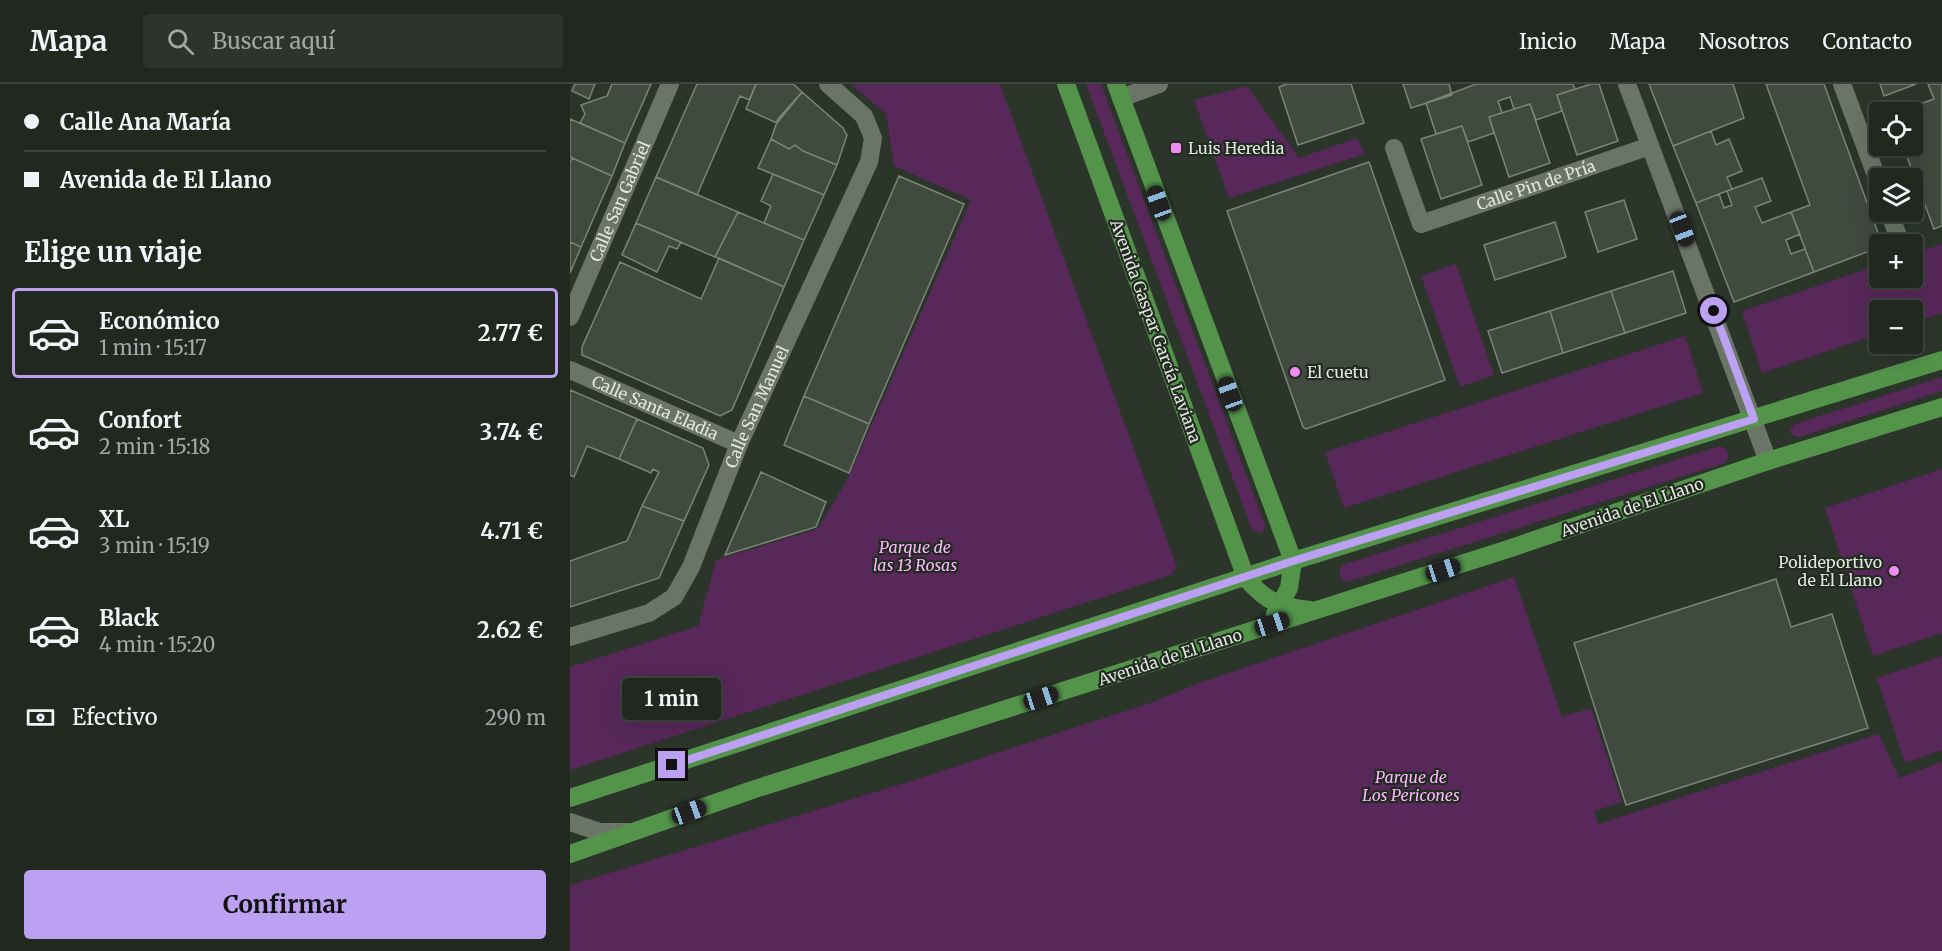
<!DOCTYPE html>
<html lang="es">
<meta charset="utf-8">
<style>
:root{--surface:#202820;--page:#2d342d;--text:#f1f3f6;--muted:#a2a6a5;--line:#3d443e;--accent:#bca0f2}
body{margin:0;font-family:Merriweather,serif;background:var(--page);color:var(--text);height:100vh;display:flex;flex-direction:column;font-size:22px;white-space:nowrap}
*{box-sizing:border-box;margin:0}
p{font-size:20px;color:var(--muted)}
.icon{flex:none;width:33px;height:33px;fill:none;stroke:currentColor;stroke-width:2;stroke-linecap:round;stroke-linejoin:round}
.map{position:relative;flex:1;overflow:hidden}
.side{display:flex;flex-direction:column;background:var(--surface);width:570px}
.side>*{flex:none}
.top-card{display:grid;align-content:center;height:132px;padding:0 24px;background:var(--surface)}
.buttons{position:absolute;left:1299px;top:18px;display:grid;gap:12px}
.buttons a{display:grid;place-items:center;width:54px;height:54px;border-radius:6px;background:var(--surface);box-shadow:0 6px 24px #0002,0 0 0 2px var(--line);font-size:30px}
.end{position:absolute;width:27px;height:27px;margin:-14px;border:8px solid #bca0f2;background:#111;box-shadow:0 0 0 3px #111}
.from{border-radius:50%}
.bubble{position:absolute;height:42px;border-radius:6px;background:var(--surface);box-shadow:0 6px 24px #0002,0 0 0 2px var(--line);font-size:20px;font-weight:700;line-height:42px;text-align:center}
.car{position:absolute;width:18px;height:36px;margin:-18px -9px;border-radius:8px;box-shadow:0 0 4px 2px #0007;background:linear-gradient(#222 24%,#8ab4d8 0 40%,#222 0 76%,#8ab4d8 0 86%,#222 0)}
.top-card b{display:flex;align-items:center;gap:21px;height:57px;font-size:22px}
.top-card b+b{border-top:2px solid var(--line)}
.top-card i{width:15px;height:15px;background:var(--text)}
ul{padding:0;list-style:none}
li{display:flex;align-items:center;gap:18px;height:90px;margin:0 12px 9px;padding:0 12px;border:3px solid transparent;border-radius:6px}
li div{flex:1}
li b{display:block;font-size:22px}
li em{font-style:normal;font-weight:700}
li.selected{border-color:var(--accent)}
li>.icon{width:54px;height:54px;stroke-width:1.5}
h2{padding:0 24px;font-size:27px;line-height:72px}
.pay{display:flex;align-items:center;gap:15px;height:66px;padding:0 24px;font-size:22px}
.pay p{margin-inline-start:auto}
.cta{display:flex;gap:12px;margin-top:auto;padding:12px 24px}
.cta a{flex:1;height:69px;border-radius:6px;background:var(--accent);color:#111;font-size:24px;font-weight:700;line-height:69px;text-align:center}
header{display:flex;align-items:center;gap:36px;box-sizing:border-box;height:84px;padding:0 30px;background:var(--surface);border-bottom:2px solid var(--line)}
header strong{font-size:28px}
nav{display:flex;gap:33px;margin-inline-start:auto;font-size:21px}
.search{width:420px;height:54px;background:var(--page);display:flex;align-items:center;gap:15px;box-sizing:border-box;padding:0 21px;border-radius:6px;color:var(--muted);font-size:22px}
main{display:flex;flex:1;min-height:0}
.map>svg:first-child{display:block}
.green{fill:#572859}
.building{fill:#404a3f;stroke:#7a8578;stroke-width:1.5}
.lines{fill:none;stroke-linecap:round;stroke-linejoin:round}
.pedestrian{stroke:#6a7568;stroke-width:18}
.minor{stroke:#6a7568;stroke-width:18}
.secondary{stroke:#6a7568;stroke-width:18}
.primary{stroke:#53944a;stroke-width:18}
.route{stroke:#bca0f2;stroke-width:8}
.poi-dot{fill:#f18bf5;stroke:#222b20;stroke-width:2}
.labels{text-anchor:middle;stroke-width:4.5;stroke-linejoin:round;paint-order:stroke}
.poi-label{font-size:16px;fill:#e1e7e0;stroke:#222b20;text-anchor:start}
.street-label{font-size:16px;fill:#e1e7e0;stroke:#222b20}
.park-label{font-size:16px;font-style:italic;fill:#fdb5ff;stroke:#222b20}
</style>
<header>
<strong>Mapa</strong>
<div class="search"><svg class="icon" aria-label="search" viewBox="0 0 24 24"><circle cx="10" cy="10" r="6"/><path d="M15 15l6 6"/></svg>Buscar aquí</div>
<nav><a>Inicio</a><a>Mapa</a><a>Nosotros</a><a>Contacto</a></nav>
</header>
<main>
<section class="side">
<div class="top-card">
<b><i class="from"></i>Calle Ana María</b>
<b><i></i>Avenida de El Llano</b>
</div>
<h2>Elige un viaje</h2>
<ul>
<li class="selected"><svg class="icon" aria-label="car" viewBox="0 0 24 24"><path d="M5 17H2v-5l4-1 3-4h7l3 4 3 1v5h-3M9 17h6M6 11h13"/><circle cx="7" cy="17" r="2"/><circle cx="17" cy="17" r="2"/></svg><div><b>Económico</b><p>1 min · 15:17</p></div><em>2.77 €</em></li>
<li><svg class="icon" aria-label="car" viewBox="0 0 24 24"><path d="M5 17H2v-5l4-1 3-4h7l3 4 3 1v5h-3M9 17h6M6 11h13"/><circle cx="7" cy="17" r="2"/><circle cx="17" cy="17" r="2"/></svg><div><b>Confort</b><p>2 min · 15:18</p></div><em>3.74 €</em></li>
<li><svg class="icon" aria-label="car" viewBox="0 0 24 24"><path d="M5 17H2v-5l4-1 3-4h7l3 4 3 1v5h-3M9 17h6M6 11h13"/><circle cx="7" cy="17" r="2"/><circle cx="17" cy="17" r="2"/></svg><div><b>XL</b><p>3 min · 15:19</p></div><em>4.71 €</em></li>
<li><svg class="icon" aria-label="car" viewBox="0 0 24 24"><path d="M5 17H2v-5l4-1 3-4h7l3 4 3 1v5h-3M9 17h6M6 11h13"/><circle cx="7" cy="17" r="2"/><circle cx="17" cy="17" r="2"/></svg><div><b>Black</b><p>4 min · 15:20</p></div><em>2.62 €</em></li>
</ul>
<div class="pay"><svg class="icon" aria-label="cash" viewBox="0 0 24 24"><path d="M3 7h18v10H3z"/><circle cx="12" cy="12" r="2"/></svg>Efectivo<p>290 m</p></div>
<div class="cta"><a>Confirmar</a></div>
</section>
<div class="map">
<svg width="1372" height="867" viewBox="0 0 1372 867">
<rect width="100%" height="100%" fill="#2b352a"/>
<path class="green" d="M 281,0 L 430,0 L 607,483 L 601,491 L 0,686 L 0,583 L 128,542 L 146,476 L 248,445 L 278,394 L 401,116 L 324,82 L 316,30 Z
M 516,0 L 531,0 L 695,441 L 693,448 L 689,449 L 682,446 Z
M 677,2 L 729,74 L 787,54 L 795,70 L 659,114 L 624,16 Z
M 1372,160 L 1372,229 L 1343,239 L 1342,226 L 1310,226 L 1309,250 L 1192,289 L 1172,227 L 1309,181 L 1310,194 L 1342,194 L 1343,170 Z
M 886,180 L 924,291 L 890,303 L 851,192 Z
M 1115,252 L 1133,309 L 774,424 L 755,368 Z
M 1372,293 L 1372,307 L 1229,353 L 1222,351 L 1220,346 L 1225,340 Z
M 1150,362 L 1156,365 L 1159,372 L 1155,379 L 777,498 L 771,495 L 769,488 L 772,481 Z
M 1372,385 L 1372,549 L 1303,572 L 1255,424 Z
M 944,493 L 992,633 L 1021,624 L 1052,718 L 1024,727 L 1028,740 L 1309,650 L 1329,694 L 1372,678 L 1372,867 L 0,867 L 0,801 L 338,698 L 583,618 L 629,599 Z
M 1372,572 L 1372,666 L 1335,679 L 1307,594 Z"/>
<path class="building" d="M 5,0 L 25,0 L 19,15 L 2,7 Z
M 42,0 L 81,0 L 55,59 L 10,39 L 15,30 L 11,21 L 37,12 Z
M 127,0 L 186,0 L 179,16 L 170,12 L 127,111 L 86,93 Z
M 186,0 L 223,0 L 232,8 L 207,39 L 176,25 Z
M 717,0 L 781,0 L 794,39 L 728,61 L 709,3 Z
M 833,0 L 879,0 L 882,11 L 841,24 Z
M 906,0 L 1003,0 L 1005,5 L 987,11 L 992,27 L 966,36 L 960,20 L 944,25 L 940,13 L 928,17 L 932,29 L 919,33 L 924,49 L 898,58 L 892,42 L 866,50 L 856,19 Z
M 1021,0 L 1029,0 L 1048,57 L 1007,71 L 987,11 Z
M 1079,0 L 1163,0 L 1174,34 L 1103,62 Z
M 1196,0 L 1254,0 L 1312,160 L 1310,163 L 1244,188 L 1221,128 L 1240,121 Z
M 1310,0 L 1346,0 L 1314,12 Z
M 1358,0 L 1372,0 L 1372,142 L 1364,145 L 1333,62 L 1342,62 L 1342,28 L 1327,28 L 1364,15 Z
M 232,8 L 273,44 L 277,51 L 267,81 L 233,67 L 225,61 L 219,65 L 201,55 L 208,35 Z
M 960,20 L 980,79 L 939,93 L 919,33 Z
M 0,35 L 55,59 L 42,92 L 0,73 Z
M 892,42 L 912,101 L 871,115 L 851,55 Z
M 1141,47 L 1146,61 L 1159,55 L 1172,87 L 1157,93 L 1162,105 L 1126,119 L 1103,62 Z
M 201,55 L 219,65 L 225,61 L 233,67 L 267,81 L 254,111 L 188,84 Z
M 2,74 L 42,92 L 11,163 L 0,158 L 0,79 Z
M 799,78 L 875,296 L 736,345 L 733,343 L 657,127 Z
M 203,90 L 254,111 L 234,156 L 194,139 L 201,122 L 191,117 Z
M 329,92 L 394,120 L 299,340 L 234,312 Z
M 86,93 L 168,128 L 145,173 L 66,139 Z
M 1192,94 L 1201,117 L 1185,123 L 1192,139 L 1221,128 L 1230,150 L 1216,156 L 1221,170 L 1235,165 L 1244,188 L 1164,218 L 1126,119 L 1149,110 L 1154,124 L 1162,121 L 1157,107 Z
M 1054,116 L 1067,155 L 1028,168 L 1015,128 Z
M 168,128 L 234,156 L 214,203 L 145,173 Z
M 985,138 L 996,173 L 925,196 L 914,161 Z
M 66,139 L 111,158 L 107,165 L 99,162 L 87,188 L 52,171 Z
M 0,158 L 11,163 L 0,189 Z
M 149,174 L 214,203 L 162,326 L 150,332 L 12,271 L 12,263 L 50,178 L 131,215 Z
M 1103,187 L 1116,229 L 1055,249 L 1041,207 Z
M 1041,207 L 1055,249 L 993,269 L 980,227 Z
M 980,227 L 993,269 L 932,289 L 918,247 Z
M 0,306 L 67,335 L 49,375 L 17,362 L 4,393 L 0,391 Z
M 234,312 L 299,340 L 279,389 L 214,361 Z
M 67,335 L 133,364 L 139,381 L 114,437 L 72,422 L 89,388 L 83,385 L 81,389 L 49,375 Z
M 191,388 L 256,418 L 246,443 L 155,471 Z
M 72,422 L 114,437 L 89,494 L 0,523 L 0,477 L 57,457 Z
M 1206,495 L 1221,543 L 1262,530 L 1298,644 L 1056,721 L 1004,559 Z"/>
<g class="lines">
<path class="pedestrian" d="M 1272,0 L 1310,102
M 1319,128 L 1331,160"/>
<g class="minor">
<path d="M 1057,0 L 1198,377"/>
<path d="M 551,14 L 589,0"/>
<path id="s1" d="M 824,64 L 851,140 L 1080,62"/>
<path id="s2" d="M 0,233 L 100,0"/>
<path id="s3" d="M 0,286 L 169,360"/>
<path id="s4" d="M 0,553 L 79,529 L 104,513 L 121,483 L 169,360 L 299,78 L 303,54 L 294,32 L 258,0"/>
</g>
<path class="secondary" d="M 0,738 L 30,748 L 59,748"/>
<path class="primary" d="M 496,0 L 676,494 C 696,518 710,523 740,526
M 546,0 L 723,477 L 719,504 L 705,530
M 0,714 L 723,477 L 1372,276
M 0,770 L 182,706 L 935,466 L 1198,377 L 1372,323"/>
</g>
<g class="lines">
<path class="route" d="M 102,681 L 723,477 L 1184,335 L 1144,227"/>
</g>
<g class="poi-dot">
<rect x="600" y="58" width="12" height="12" rx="3"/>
<circle cx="725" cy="288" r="6"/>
<circle cx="1324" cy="487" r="6"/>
</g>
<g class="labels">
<g class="poi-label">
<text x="618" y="70">Luis Heredia</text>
<text x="737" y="294">El cuetu</text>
<text x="1312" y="484" text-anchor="end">Polideportivo<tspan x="1312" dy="18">de El Llano</tspan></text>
</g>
<g class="street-label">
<text dy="6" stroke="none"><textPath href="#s1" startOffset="202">Calle Pin de Pría</textPath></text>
<text dy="6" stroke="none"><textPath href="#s2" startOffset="126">Calle San Gabriel</textPath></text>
<text transform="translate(586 247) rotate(70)" y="6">Avenida Gaspar García Laviana</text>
<text dy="6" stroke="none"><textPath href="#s3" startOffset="93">Calle Santa Eladia</textPath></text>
<text dy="6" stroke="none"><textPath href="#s4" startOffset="320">Calle San Manuel</textPath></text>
<text transform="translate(1062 423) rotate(-19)" y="6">Avenida de El Llano</text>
<text transform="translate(600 573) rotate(-18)" y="6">Avenida de El Llano</text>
</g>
<g class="park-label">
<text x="345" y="469">Parque de<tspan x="345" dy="18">las 13 Rosas</tspan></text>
<text x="841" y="699">Parque de<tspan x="841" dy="18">Los Pericones</tspan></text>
</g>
</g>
</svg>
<div class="buttons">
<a><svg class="icon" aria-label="locate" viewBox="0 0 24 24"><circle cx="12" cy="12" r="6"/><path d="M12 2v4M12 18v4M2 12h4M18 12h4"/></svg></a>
<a><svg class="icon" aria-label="layers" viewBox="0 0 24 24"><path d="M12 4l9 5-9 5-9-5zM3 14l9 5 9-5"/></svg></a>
<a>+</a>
<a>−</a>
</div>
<i class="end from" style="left:1144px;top:227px"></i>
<i class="end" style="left:102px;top:681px"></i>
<div class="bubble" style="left:52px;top:594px;width:99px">1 min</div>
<i class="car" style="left:589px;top:119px;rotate:340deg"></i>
<i class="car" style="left:1112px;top:145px;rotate:159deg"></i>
<i class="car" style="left:660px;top:310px;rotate:340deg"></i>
<i class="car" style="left:873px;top:486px;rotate:72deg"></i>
<i class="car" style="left:702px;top:540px;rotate:72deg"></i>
<i class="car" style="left:471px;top:614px;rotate:72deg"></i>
<i class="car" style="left:119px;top:728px;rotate:70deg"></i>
</div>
</main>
